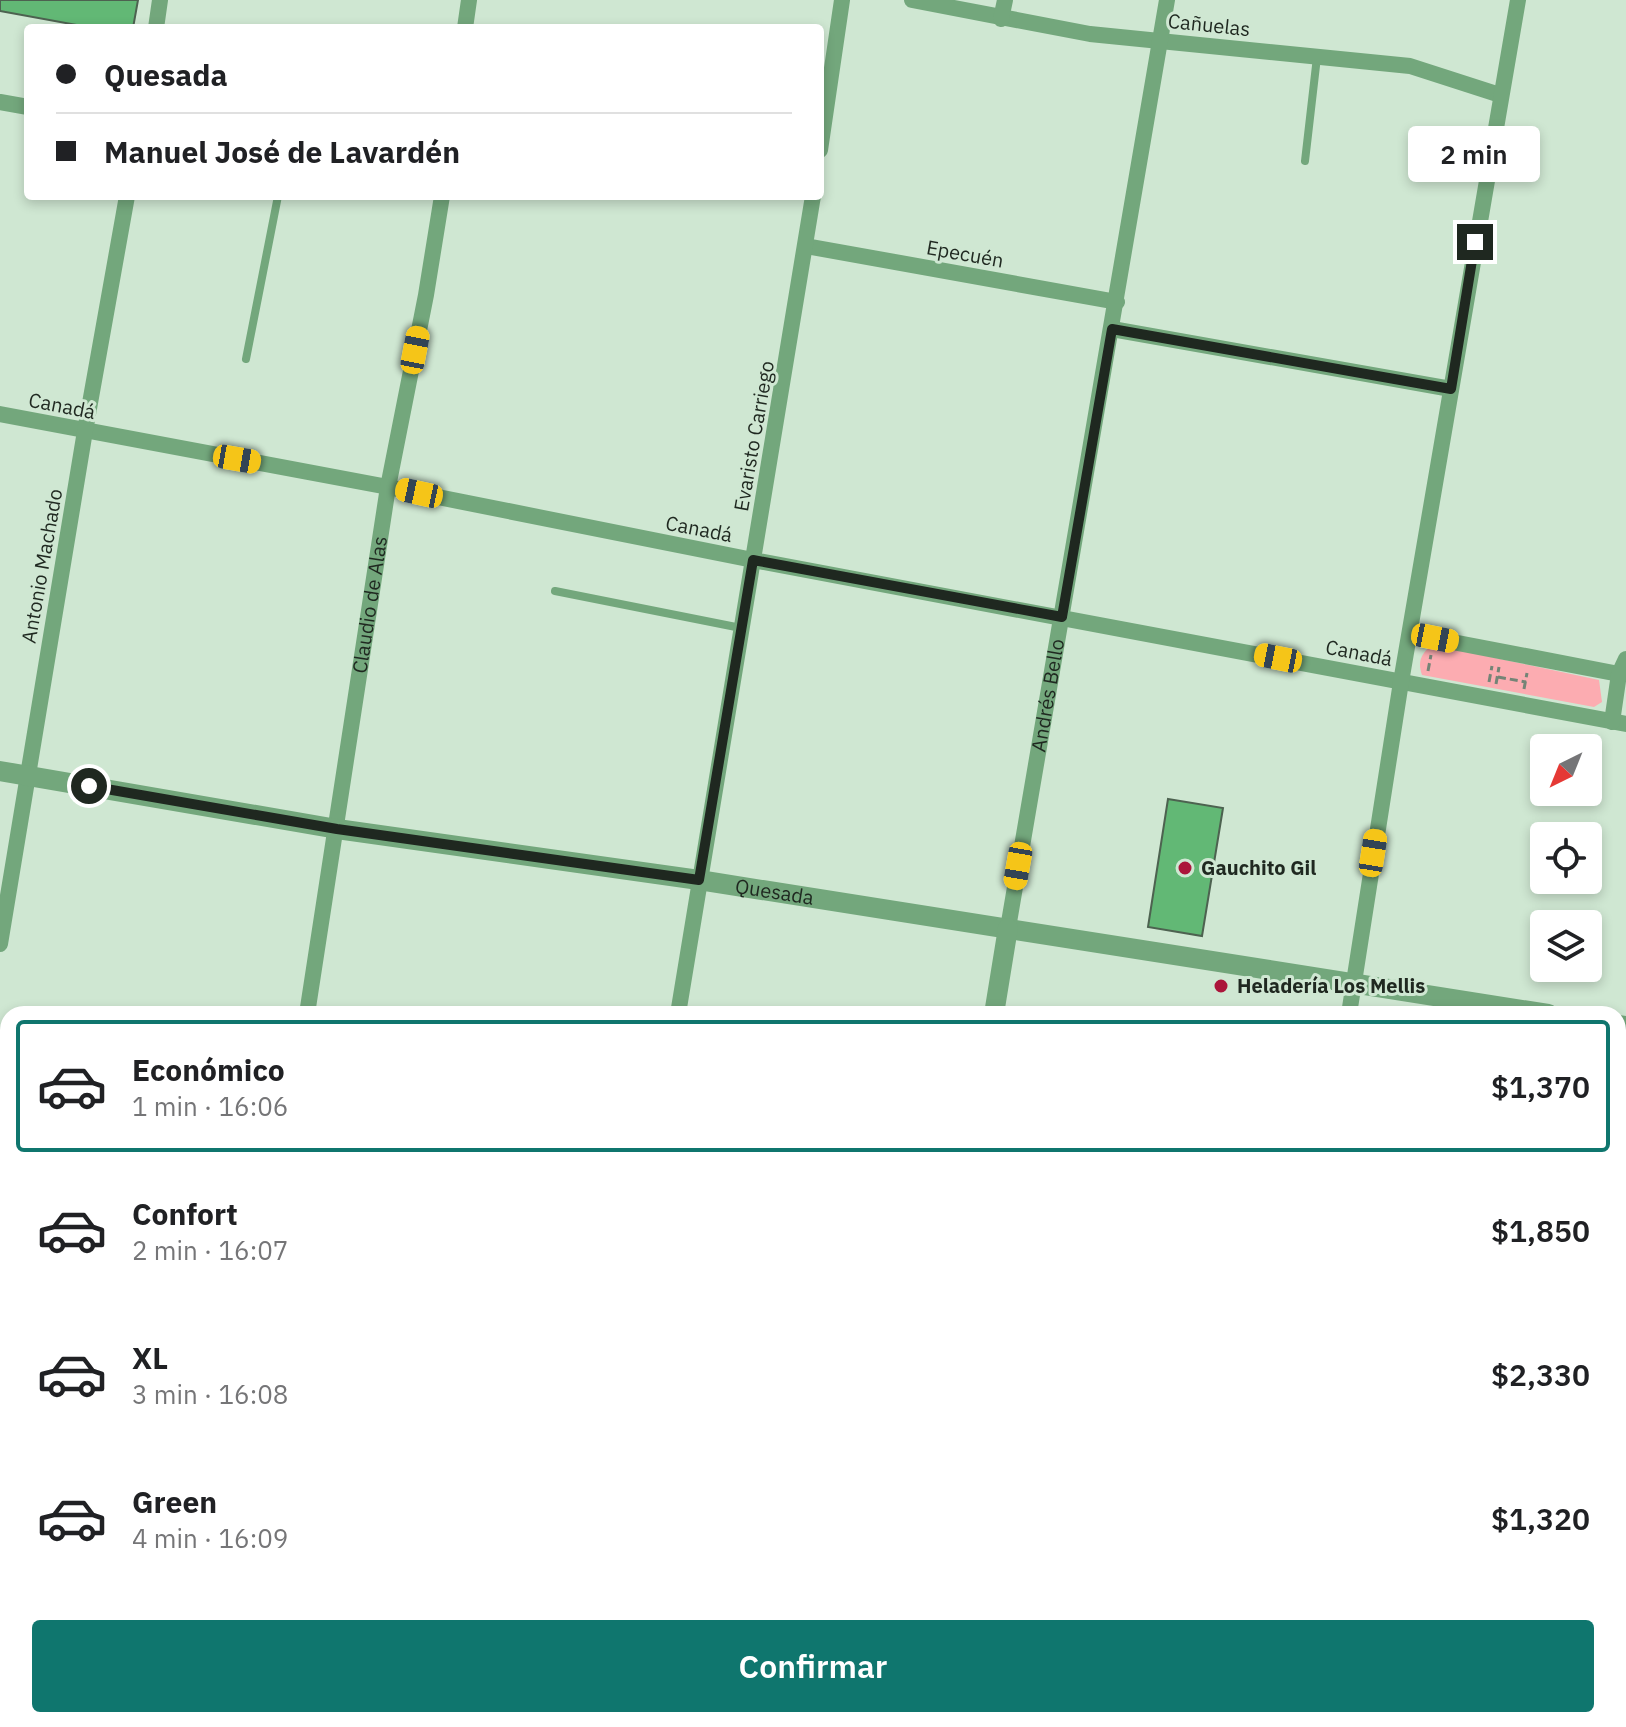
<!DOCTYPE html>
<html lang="es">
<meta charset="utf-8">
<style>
:root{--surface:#fff;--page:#f2f2f2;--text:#202124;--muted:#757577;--line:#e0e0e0;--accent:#0f766e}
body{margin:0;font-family:"IBM Plex Sans",sans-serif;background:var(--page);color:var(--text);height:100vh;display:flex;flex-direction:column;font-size:30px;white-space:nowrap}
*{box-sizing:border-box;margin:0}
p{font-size:26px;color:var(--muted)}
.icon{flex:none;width:44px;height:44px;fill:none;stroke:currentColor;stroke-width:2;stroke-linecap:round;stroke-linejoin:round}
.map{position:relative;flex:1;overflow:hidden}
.side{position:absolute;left:0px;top:1006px;width:1626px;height:722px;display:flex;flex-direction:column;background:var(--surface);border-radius:24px 24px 0 0;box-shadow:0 4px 12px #0003}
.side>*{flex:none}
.top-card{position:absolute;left:24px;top:24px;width:800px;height:176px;border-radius:8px;box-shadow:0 4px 12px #0003;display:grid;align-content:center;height:176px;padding:0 32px;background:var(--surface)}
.needle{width:52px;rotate:223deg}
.buttons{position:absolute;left:1530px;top:734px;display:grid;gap:16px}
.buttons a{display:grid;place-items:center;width:72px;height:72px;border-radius:8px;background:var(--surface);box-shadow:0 4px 12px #0003;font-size:40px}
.end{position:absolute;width:36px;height:36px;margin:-18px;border:10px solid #1f2820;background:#fff;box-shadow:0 0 0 4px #fff}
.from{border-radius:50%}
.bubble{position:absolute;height:56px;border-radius:8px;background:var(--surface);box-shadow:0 4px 12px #0003;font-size:26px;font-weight:600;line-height:56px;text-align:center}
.car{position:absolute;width:24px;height:48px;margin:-24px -12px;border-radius:10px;box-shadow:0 0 6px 2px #0007;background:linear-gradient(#f5c518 24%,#345 0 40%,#f5c518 0 76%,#345 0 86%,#f5c518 0)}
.top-card b{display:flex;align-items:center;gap:28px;height:76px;font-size:30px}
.top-card b+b{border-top:2px solid var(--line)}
.top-card i{width:20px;height:20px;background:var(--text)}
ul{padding:14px 0 0;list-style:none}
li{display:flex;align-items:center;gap:24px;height:132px;margin:0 16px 12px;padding:0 16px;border:4px solid transparent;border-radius:8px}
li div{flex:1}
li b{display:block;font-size:30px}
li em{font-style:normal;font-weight:600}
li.selected{border-color:var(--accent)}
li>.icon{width:72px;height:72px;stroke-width:1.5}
.button{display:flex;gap:16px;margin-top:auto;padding:16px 32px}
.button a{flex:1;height:92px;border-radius:8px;background:var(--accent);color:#fff;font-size:32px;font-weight:600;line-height:92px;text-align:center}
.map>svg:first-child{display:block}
.green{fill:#fcacb1}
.water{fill:#de7780}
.building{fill:#62b875;stroke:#4d6250;stroke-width:2}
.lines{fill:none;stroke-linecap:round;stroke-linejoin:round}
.path{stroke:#748476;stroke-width:3;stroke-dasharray:8 4;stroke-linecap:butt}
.service{stroke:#73a77c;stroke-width:8}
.minor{stroke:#73a77c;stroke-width:16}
.tertiary{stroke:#73a77c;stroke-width:20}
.route{stroke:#1f2820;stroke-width:10}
.poi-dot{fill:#ab153a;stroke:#cfe7d2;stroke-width:3}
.labels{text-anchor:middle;stroke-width:6;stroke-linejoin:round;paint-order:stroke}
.street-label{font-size:20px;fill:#1f2820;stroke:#cfe7d2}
.poi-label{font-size:20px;font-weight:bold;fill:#1f2820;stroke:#cfe7d2;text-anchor:start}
</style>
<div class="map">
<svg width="1626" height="1727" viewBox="0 0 1626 1727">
<rect width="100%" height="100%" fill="#cfe7d2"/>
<path class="green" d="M 1440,646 L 1599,680 L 1602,702 L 1594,707 L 1422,675 C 1418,663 1420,657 1428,648 Z"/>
<path class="water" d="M 1626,1571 L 1626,1727 L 1597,1727 L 1598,1720 L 1618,1720 L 1618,1614 Z"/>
<path class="building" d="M 0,0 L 138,0 L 133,28 L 93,28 L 0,11 Z
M 1168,799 L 1223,808 L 1202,936 L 1148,927 Z"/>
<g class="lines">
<path class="path" d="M 1428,671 L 1431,655
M 1498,677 L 1526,682
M 1489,682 L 1492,666
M 1496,684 L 1499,667
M 1524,689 L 1527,673"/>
<path class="service" d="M 1305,161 L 1317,57
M 246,359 L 278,196
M 555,591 L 741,628"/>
<g class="minor">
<path d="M 912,0 L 1090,34 L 1410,66 L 1500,95"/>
<path d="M 1001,19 L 1005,0"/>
<path d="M 156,28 L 160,0"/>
<path d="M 465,28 L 469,0"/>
<path d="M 0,102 L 28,107"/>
<path d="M 820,150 L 842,0"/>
<path d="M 806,246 L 1117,302"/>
<path d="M 1112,329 L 1451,389"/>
<path d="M 0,414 L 388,487 L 753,560 L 1626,724"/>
<path d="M 1411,634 L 1619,674"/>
<path d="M 1612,722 L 1619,674 L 1626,659"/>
<path id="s1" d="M 1008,928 L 1167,0"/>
<path d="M 0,944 L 85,431 L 127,196"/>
<path id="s2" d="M 307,1014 L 388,487 L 426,295 L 442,196"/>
<path d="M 678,1014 L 813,196"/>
<path d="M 1349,1014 L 1401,682 L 1518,0"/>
<path d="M 0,1205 L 8,1206"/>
<path d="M 1618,1506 L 1626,1440"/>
<path d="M 560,1727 L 561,1720"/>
<path d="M 1231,1727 L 1232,1720"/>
<path d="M 1580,1727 L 1581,1720"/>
</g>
<g class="tertiary">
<path id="s3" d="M 0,771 L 337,829 L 699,880 L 1548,1014"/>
<path d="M 994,1014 L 1008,928"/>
<path d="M 1618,1025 L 1626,1026"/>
<path d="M 0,1613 L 8,1614"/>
<path d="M 684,1720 L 726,1727"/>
<path d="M 185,1727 L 186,1720"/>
<path d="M 880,1727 L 881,1720"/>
</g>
</g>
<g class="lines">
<path class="route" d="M 89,786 L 337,829 L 699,880 L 753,560 L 1062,617 L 1112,329 L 1451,389 L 1475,242"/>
</g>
<g class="poi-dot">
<circle cx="1185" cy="868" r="8"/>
<circle cx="1221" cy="986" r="8"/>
</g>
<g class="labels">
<g class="street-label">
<text transform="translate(1209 25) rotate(6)" y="7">Cañuelas</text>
<text transform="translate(965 254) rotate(10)" y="7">Epecuén</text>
<text transform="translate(62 406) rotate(11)" y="7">Canadá</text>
<text transform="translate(754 436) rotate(-80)" y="7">Evaristo Carriego</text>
<text transform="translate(699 529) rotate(11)" y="7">Canadá</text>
<text transform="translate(42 566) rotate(-80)" y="7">Antonio Machado</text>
<text dy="7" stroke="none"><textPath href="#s2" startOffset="414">Claudio de Alas</textPath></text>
<text transform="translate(1359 653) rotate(11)" y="7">Canadá</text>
<text dy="7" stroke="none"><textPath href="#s1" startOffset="236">Andrés Bello</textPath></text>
<text dy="7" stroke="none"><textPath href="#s3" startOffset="784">Quesada</textPath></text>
</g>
<g class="poi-label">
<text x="1201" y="875">Gauchito Gil</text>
<text x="1237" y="993">Heladería Los Mellis</text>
</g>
</g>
</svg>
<div class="buttons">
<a><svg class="needle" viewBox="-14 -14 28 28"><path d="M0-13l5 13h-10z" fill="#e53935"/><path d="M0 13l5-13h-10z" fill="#757577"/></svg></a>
<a><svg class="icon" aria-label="locate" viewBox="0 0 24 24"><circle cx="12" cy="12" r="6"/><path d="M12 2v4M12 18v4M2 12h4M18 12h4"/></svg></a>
<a><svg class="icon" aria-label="layers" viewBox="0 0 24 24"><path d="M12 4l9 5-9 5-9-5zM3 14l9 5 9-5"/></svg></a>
</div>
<i class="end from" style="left:89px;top:786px"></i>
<i class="end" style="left:1475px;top:242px"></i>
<div class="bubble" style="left:1408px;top:126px;width:132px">2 min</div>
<i class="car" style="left:415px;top:350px;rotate:11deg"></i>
<i class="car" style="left:237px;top:459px;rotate:100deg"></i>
<i class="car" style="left:419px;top:493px;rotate:282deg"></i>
<i class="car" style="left:1435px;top:638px;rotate:101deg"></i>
<i class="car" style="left:1278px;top:658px;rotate:281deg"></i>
<i class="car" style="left:1373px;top:853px;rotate:9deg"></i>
<i class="car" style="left:1018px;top:866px;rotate:190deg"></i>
<div class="top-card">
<b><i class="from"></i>Quesada</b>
<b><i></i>Manuel José de Lavardén</b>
</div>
<section class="side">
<ul>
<li class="selected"><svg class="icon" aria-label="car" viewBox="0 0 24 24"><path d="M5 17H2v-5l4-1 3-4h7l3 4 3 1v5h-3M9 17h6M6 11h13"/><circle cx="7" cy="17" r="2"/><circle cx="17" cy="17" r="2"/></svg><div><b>Económico</b><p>1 min · 16:06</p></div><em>$1,370</em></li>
<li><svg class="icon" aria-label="car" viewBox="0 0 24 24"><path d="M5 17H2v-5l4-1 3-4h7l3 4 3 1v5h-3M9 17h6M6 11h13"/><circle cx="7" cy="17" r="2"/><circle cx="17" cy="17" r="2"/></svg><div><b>Confort</b><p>2 min · 16:07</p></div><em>$1,850</em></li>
<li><svg class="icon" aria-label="car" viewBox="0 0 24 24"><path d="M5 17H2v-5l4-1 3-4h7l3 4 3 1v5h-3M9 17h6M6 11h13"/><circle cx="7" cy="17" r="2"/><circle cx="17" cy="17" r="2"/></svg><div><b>XL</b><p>3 min · 16:08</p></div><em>$2,330</em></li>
<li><svg class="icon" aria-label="car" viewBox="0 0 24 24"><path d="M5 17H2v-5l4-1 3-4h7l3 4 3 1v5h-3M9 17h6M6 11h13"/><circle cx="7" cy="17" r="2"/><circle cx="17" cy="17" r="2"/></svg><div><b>Green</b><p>4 min · 16:09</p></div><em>$1,320</em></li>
</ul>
<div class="button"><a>Confirmar</a></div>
</section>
</div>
